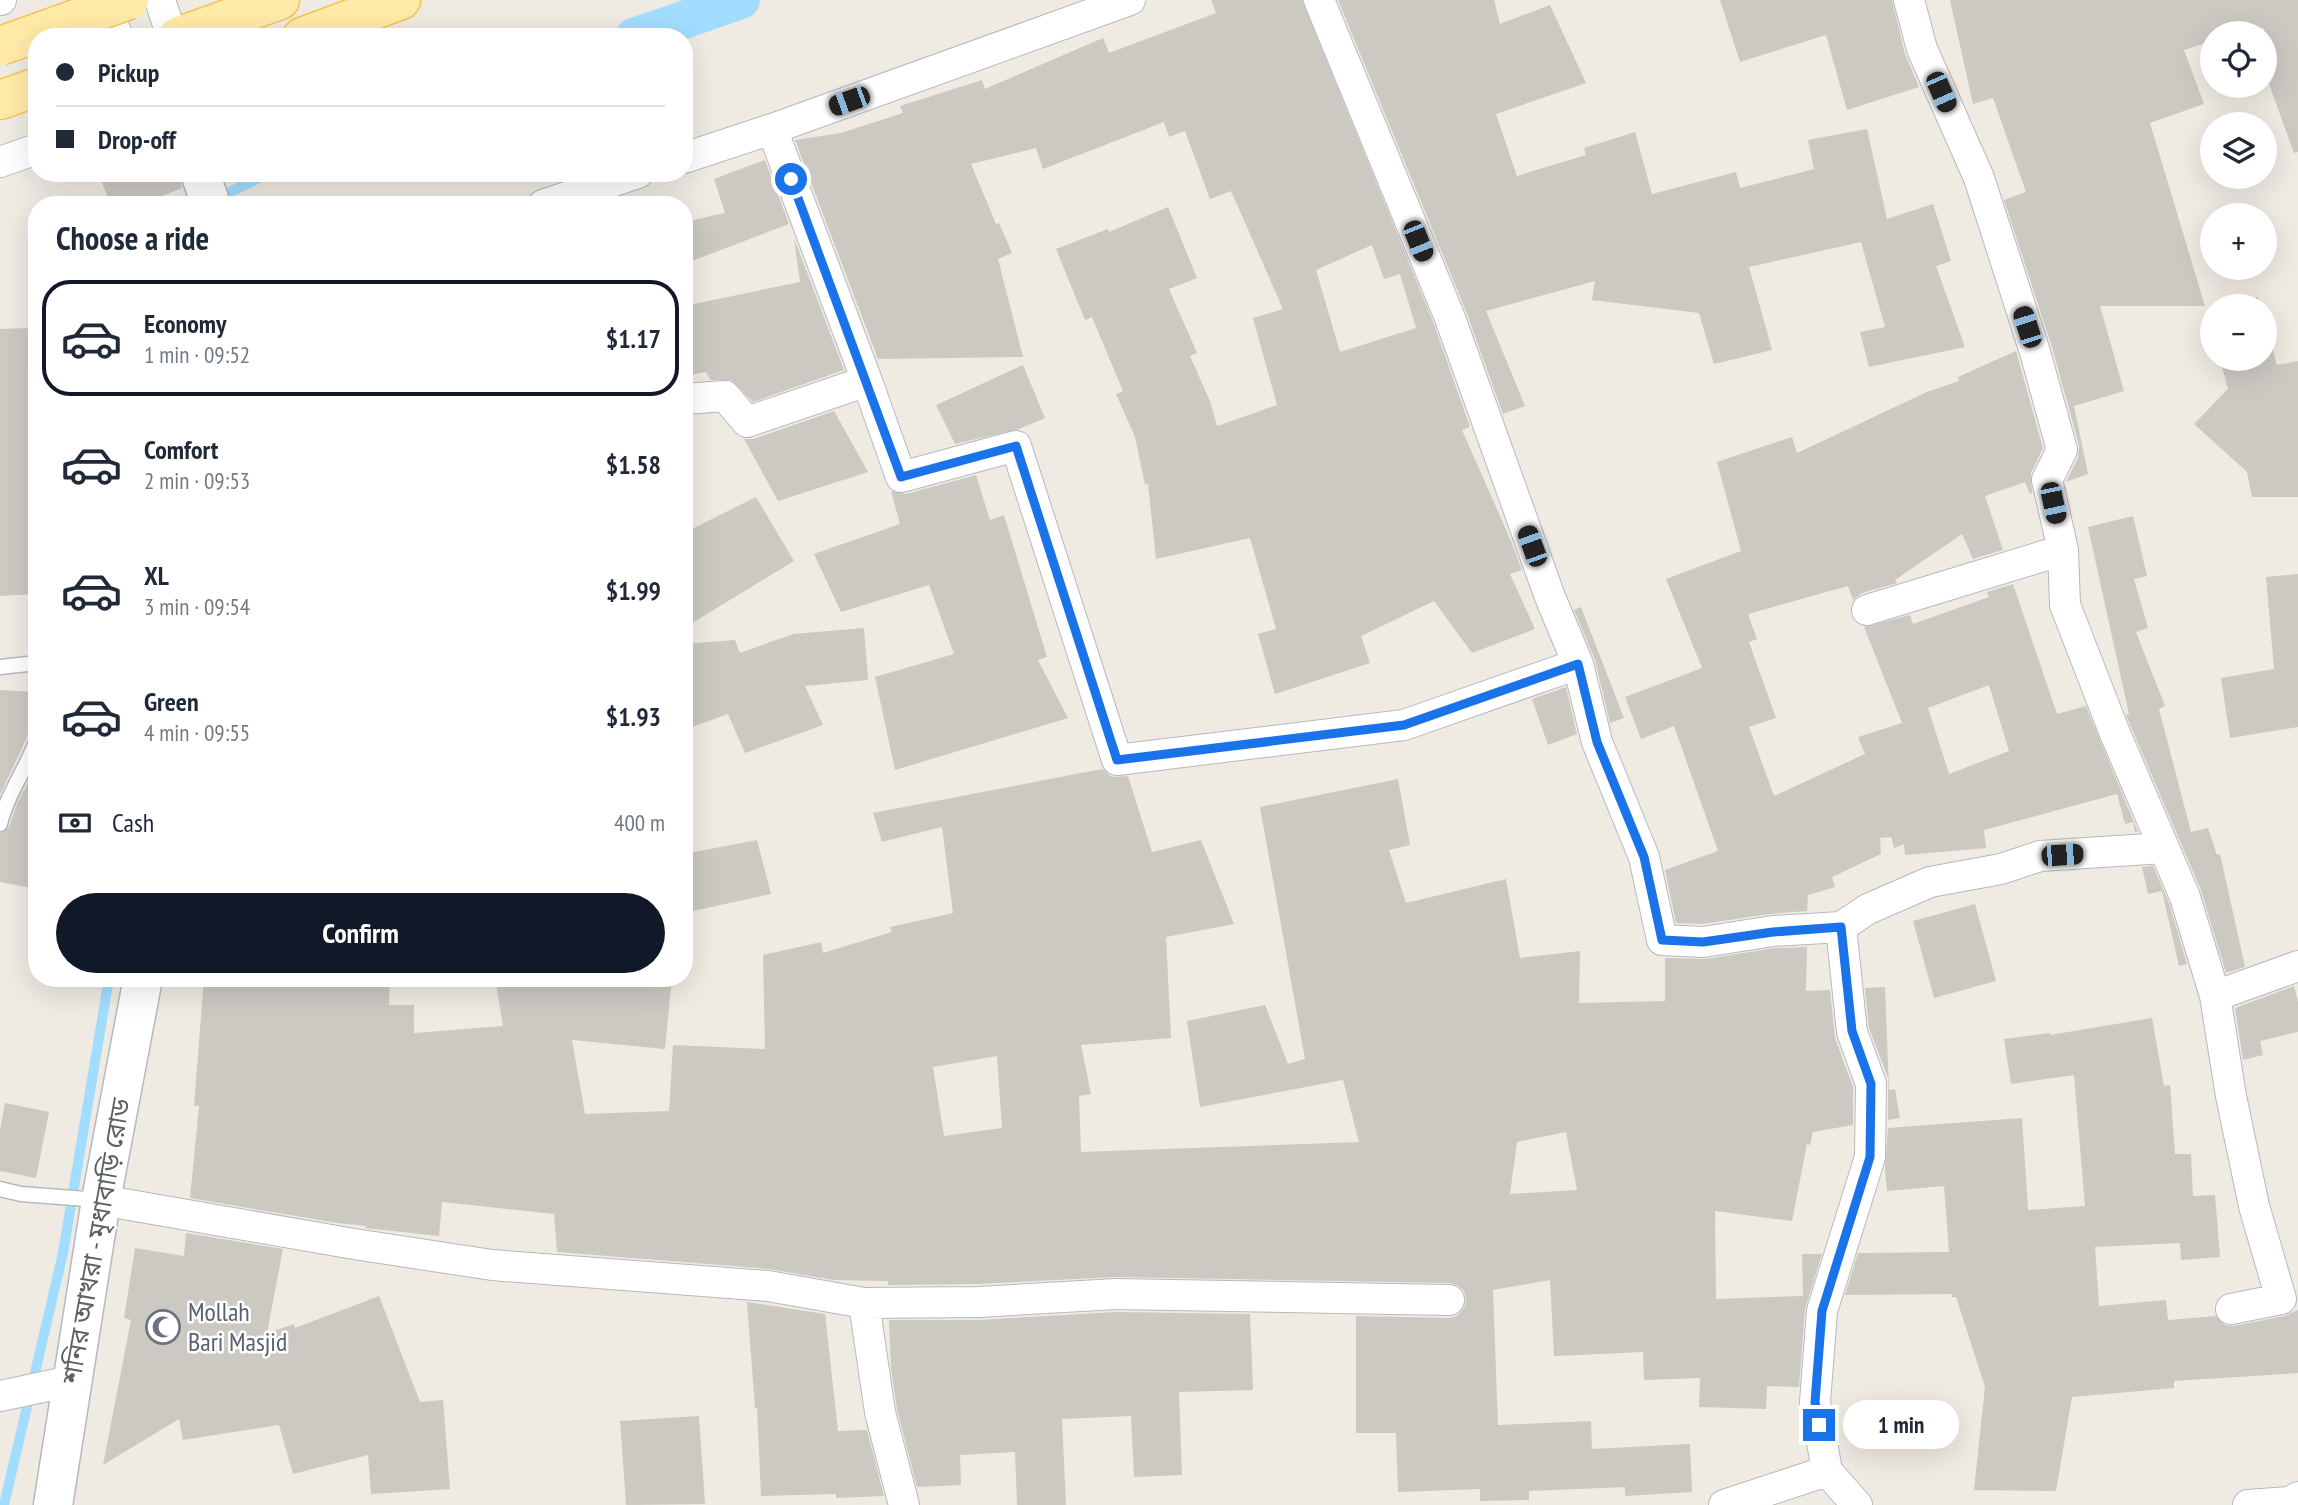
<!DOCTYPE html>
<meta charset="utf-8">
<style>
:root{--surface:#fff;--page:#f6f6f7;--text:#1f2937;--muted:#747a83;--line:#e0e1e3;--accent:#111827}
body{margin:0;font-family:"PT Sans Narrow","Noto Sans Bengali",sans-serif;background:var(--page);color:var(--text);height:100vh;display:flex;flex-direction:column;font-size:26px;white-space:nowrap}
*{box-sizing:border-box;margin:0}
p{font-size:23px;color:var(--muted)}
.icon{flex:none;width:38px;height:38px;fill:none;stroke:currentColor;stroke-width:2;stroke-linecap:round;stroke-linejoin:round}
.map{position:relative;flex:1;overflow:hidden}
.side{position:absolute;left:28px;top:196px;width:665px;height:791px;display:flex;flex-direction:column;background:var(--surface);border-radius:28px;box-shadow:0 7px 28px #0002}
.side>*{flex:none}
.hud{position:absolute;left:28px;top:28px;width:665px;height:154px;border-radius:28px;box-shadow:0 7px 28px #0002;display:grid;align-content:center;height:154px;padding:0 28px;background:var(--surface)}
.buttons{position:absolute;left:2200px;top:21px;display:grid;gap:14px}
.buttons a{display:grid;place-items:center;width:77px;height:77px;border-radius:50%;background:var(--surface);box-shadow:0 7px 28px #0002;font-size:35px}
.end{position:absolute;width:32px;height:32px;margin:-16px;border:9px solid #1a73e8;background:#fff;box-shadow:0 0 0 4px #fff}
.from{border-radius:50%}
.bubble{position:absolute;height:49px;border-radius:24px;background:var(--surface);box-shadow:0 7px 28px #0002;font-size:23px;font-weight:700;line-height:49px;text-align:center}
.car{position:absolute;width:21px;height:42px;margin:-21px -10px;border-radius:9px;box-shadow:0 0 5px 2px #0007;background:linear-gradient(#222 24%,#8ab4d8 0 40%,#222 0 76%,#8ab4d8 0 86%,#222 0)}
.hud b{display:flex;align-items:center;gap:24px;height:66px;font-size:26px}
.hud b+b{border-top:2px solid var(--line)}
.hud i{width:18px;height:18px;background:var(--text)}
ul{padding:0;list-style:none}
li{display:flex;align-items:center;gap:21px;height:116px;margin:0 14px 10px;padding:0 14px;border:4px solid transparent;border-radius:28px}
li div{flex:1}
li b{display:block;font-size:26px}
li em{font-style:normal;font-weight:700}
li.active{border-color:var(--accent)}
li>.icon{width:63px;height:63px;stroke-width:1.5}
h2{padding:0 28px;font-size:32px;line-height:84px}
.pay{display:flex;align-items:center;gap:18px;height:77px;padding:0 28px;font-size:26px}
.pay p{margin-inline-start:auto}
.cta{display:flex;gap:14px;margin-top:auto;padding:14px 28px}
.cta a{flex:1;height:80px;border-radius:42px;background:var(--accent);color:#fff;font-size:28px;font-weight:700;line-height:80px;text-align:center}
.map>svg:first-child{display:block}
.lines{fill:none;stroke-linecap:round;stroke-linejoin:round}
.stream{stroke:#a2ddff;stroke-width:10}
.canal{stroke:#a2ddff;stroke-width:38}
.building{fill:#ccc8c2;fill-rule:evenodd}
.lane-casing{stroke:#b5b9be;stroke-width:17}
.street-casing{stroke:#b5b9be;stroke-width:32}
.secondary-casing{stroke:#b4b9be;stroke-width:41}
.primary-casing{stroke:#fbc04f;stroke-width:41}
.lane{stroke:#fff;stroke-width:14}
.street{stroke:#fff;stroke-width:30}
.secondary{stroke:#fff;stroke-width:38}
.primary{stroke:#ffeba7;stroke-width:38}
.primary-bridge-casing{stroke:#fbc04f;stroke-width:41;stroke-linecap:butt}
.primary-bridge{stroke:#ffeba7;stroke-width:38}
.route{stroke:#1a73e8;stroke-width:9}
.labels{text-anchor:middle;stroke-width:5;stroke-linejoin:round;paint-order:stroke}
.street-label{font-size:26px;fill:#5b6065;stroke:#fff}
.worship-label{font-size:26px;fill:#5b616d;stroke:#fff;text-anchor:start}
</style>
<div class="map">
<svg width="2298" height="1505" viewBox="0 0 2298 1505">
<rect width="100%" height="100%" fill="#efebe3"/>
<g class="lines">
<path class="stream" d="M 215,199 L 270,173
M 4,1505 L 63,1253 L 109,978"/>
<path class="canal" d="M 634,37 L 741,0"/>
</g>
<path class="building" d="M 1211,0 L 1302,0 L 1434,324 L 1470,427 L 1462,430 L 1511,541 L 1522,570 L 1510,574 L 1535,629 L 1472,653 L 1434,601 L 1361,636 L 1370,663 L 1275,694 L 1258,634 L 1276,629 L 1250,538 L 1156,559 L 1148,484 L 1145,485 L 1135,437 L 1116,394 L 1123,391 L 1092,317 L 1085,320 L 1056,249 L 1108,229 L 1109,232 L 1168,207 L 1197,278 L 1169,289 L 1197,353 L 1190,356 L 1210,401 L 1217,426 L 1277,405 L 1253,318 L 1283,309 L 1231,191 L 1210,199 L 1185,131 L 1169,137 L 1164,122 L 1043,169 L 1036,148 L 971,164 L 996,224 L 999,223 L 1012,253 L 998,259 L 1023,357 L 878,359 L 795,140 L 841,133 L 903,113 L 900,106 L 982,80 L 985,89 L 1103,38 L 1109,53 L 1216,13 ZM 1372,245 L 1384,279 L 1400,274 L 1416,328 L 1340,352 L 1316,270 Z
M 1338,0 L 1494,0 L 1500,24 L 1550,5 L 1586,83 L 1496,114 L 1517,176 L 1586,155 L 1584,148 L 1635,132 L 1652,194 L 1736,172 L 1740,188 L 1814,169 L 1808,140 L 1867,129 L 1887,219 L 1933,204 L 1951,261 L 1936,266 L 1965,347 L 1869,367 L 1860,332 L 1885,327 L 1861,242 L 1749,267 L 1772,350 L 1714,364 L 1699,313 L 1592,300 L 1595,281 L 1486,311 L 1525,406 L 1503,414 L 1466,311 Z
M 1720,0 L 1892,0 L 1905,54 L 1919,87 L 1847,110 L 1826,35 L 1740,62 Z
M 1950,0 L 2298,0 L 2298,152 L 2294,153 L 2264,70 L 2264,28 L 2252,32 L 2251,28 L 2235,33 L 2212,33 L 2212,41 L 2184,50 L 2204,104 L 2150,123 L 2205,306 L 2100,306 L 2124,391 L 2074,406 L 2088,474 L 2066,482 L 2078,458 L 2079,445 L 2052,347 L 2004,200 L 2026,192 L 1993,98 L 1973,104 Z
M 765,160 L 789,224 L 684,264 L 684,222 L 725,213 L 714,179 Z
M 98,173 L 179,173 L 182,188 L 139,205 L 111,205 Z
M 794,238 L 844,370 L 753,402 L 731,380 L 710,380 L 706,372 L 684,376 L 684,306 L 800,282 Z
M 2258,297 L 2261,306 L 2225,306 Z
M 2264,320 L 2277,365 L 2298,361 L 2298,497 L 2252,497 L 2247,472 L 2194,424 L 2228,389 L 2220,359 L 2264,359 Z
M 31,328 L 37,424 L 37,495 L 35,495 L 37,594 L 0,596 L 0,329 Z
M 2016,351 L 2043,448 L 2031,473 L 2032,493 L 2030,494 L 2025,482 L 1985,496 L 2003,550 L 1973,559 L 1962,534 L 1895,580 L 1897,583 L 1862,593 L 1853,600 L 1848,586 L 1748,614 L 1757,639 L 1749,642 L 1776,718 L 1749,727 L 1774,796 L 1865,754 L 1858,737 L 1902,723 L 1864,627 L 1910,615 L 1913,624 L 1989,597 L 1987,592 L 2013,584 L 2057,714 L 2086,706 L 2138,832 L 2135,832 L 2133,822 L 2125,824 L 2117,794 L 1984,830 L 1986,848 L 1905,855 L 1904,844 L 1894,848 L 1891,837 L 1880,838 L 1881,854 L 1832,877 L 1835,887 L 1808,895 L 1807,911 L 1770,914 L 1702,924 L 1676,923 L 1665,870 L 1718,851 L 1674,726 L 1641,739 L 1625,697 L 1702,668 L 1666,579 L 1741,551 L 1717,462 L 1792,437 L 1797,453 L 1927,392 L 1959,381 L 1958,377 ZM 1989,685 L 2009,751 L 1949,774 L 1928,708 Z
M 1023,365 L 1045,418 L 1019,429 L 955,444 L 936,405 Z
M 834,411 L 868,472 L 778,501 L 744,439 L 753,439 Z
M 976,475 L 990,520 L 1004,515 L 1047,657 L 1038,660 L 1068,718 L 895,770 L 875,677 L 954,654 L 929,585 L 841,612 L 814,554 L 900,524 L 891,491 L 906,494 Z
M 756,497 L 794,561 L 684,628 L 684,533 Z
M 2133,516 L 2147,576 L 2134,579 L 2148,628 L 2136,632 L 2165,706 L 2159,709 L 2191,832 L 2208,828 L 2217,855 L 2220,854 L 2245,967 L 2226,973 L 2201,890 L 2126,715 L 2129,714 L 2088,527 Z
M 2298,574 L 2298,727 L 2230,738 L 2221,678 L 2274,669 L 2266,577 Z
M 1581,607 L 1624,718 L 1610,723 L 1595,660 L 1574,610 Z
M 864,628 L 868,680 L 805,686 L 823,725 L 745,753 L 728,714 L 684,730 L 684,644 L 735,640 L 740,653 L 793,634 Z
M 1566,687 L 1577,734 L 1548,745 L 1532,699 Z
M 0,690 L 37,692 L 37,730 L 28,735 L 0,795 Z
M 37,764 L 37,889 L 0,882 L 0,833 L 9,827 L 16,806 Z
M 1102,769 L 1112,777 L 1128,776 L 1152,852 L 1201,840 L 1234,924 L 1166,937 L 1171,1038 L 1081,1045 L 1091,1094 L 1079,1096 L 1081,1152 L 1359,1142 L 1343,1080 L 1200,1107 L 1187,1021 L 1265,1005 L 1288,1064 L 1305,1059 L 1260,807 L 1398,779 L 1410,845 L 1389,850 L 1406,903 L 1506,879 L 1520,958 L 1580,951 L 1579,1003 L 1665,1001 L 1665,958 L 1705,959 L 1775,948 L 1807,947 L 1806,991 L 1830,990 L 1835,1038 L 1853,1087 L 1853,1125 L 1813,1132 L 1810,1145 L 1807,1144 L 1792,1221 L 1715,1211 L 1716,1299 L 1803,1296 L 1802,1254 L 1822,1254 L 1805,1309 L 1799,1387 L 1767,1386 L 1766,1409 L 1699,1407 L 1700,1378 L 1644,1380 L 1643,1352 L 1554,1356 L 1550,1280 L 1493,1290 L 1498,1425 L 1591,1421 L 1592,1449 L 1690,1444 L 1692,1492 L 1625,1496 L 1625,1487 L 1529,1491 L 1529,1500 L 1480,1501 L 1480,1489 L 1398,1492 L 1396,1433 L 1356,1433 L 1356,1316 L 1449,1318 L 1457,1316 L 1464,1308 L 1466,1300 L 1464,1291 L 1457,1285 L 1450,1283 L 1116,1277 L 978,1284 L 888,1285 L 888,1281 L 834,1280 L 769,1269 L 557,1252 L 554,1214 L 442,1202 L 439,1236 L 365,1228 L 366,1226 L 337,1223 L 190,1198 L 199,1106 L 194,1106 L 204,978 L 390,978 L 389,1005 L 414,1005 L 414,1033 L 503,1026 L 495,978 L 672,978 L 665,1049 L 572,1040 L 585,1114 L 669,1111 L 673,1045 L 765,1049 L 763,955 L 821,942 L 823,953 L 892,932 L 890,927 L 953,913 L 942,827 L 882,842 L 873,813 ZM 997,1056 L 1002,1128 L 944,1136 L 933,1067 ZM 1566,1132 L 1577,1190 L 1510,1194 L 1517,1142 Z
M 757,840 L 771,894 L 693,911 L 684,875 L 684,854 Z
M 2153,866 L 2169,903 L 2187,964 L 2179,966 L 2162,891 L 2148,894 L 2142,867 Z
M 1975,904 L 1996,981 L 1934,998 L 1913,921 Z
M 2294,986 L 2298,1002 L 2298,1032 L 2260,1041 L 2263,1055 L 2243,1060 L 2235,1008 Z
M 1885,987 L 1889,1090 L 1895,1089 L 1900,1118 L 1888,1120 L 1888,1078 L 1869,1028 L 1865,988 Z
M 2152,1018 L 2164,1086 L 2170,1085 L 2175,1154 L 2191,1154 L 2193,1196 L 2215,1195 L 2220,1257 L 2181,1260 L 2180,1243 L 2095,1247 L 2099,1306 L 2166,1300 L 2168,1320 L 2216,1316 L 2225,1325 L 2234,1326 L 2284,1316 L 2298,1310 L 2298,1373 L 2174,1381 L 2174,1388 L 2072,1397 L 2056,1491 L 1974,1490 L 1985,1387 L 1956,1297 L 1952,1297 L 1952,1294 L 1845,1295 L 1858,1253 L 1949,1252 L 1944,1186 L 1887,1191 L 1885,1167 L 1888,1128 L 2022,1118 L 2028,1210 L 2085,1206 L 2074,1075 L 2011,1084 L 2004,1039 L 2050,1033 L 2050,1035 Z
M 5,1103 L 49,1112 L 36,1178 L 0,1171 L 0,1130 Z
M 186,1233 L 283,1249 L 267,1333 L 294,1324 L 295,1328 L 379,1296 L 420,1402 L 443,1400 L 450,1489 L 371,1494 L 368,1455 L 293,1474 L 279,1425 L 183,1440 L 179,1419 L 103,1465 L 131,1320 L 124,1318 L 135,1248 L 184,1256 Z
M 747,1302 L 825,1314 L 838,1431 L 867,1430 L 884,1496 L 836,1498 L 836,1494 L 761,1496 L 757,1408 L 755,1408 Z
M 1116,1312 L 1250,1314 L 1253,1390 L 1179,1392 L 1182,1475 L 1134,1477 L 1131,1416 L 1062,1419 L 1066,1505 L 1017,1505 L 1015,1452 L 960,1455 L 961,1485 L 917,1487 L 897,1409 L 891,1369 L 889,1320 L 979,1320 Z
M 699,1416 L 705,1504 L 626,1505 L 620,1421 Z"/>
<g class="lines">
<g class="lane-casing">
<path id="lane" d="M 0,667 L 37,663
M 0,824 C 7,794 27,768 37,739
M 0,1189 L 21,1194 L 99,1200"/>
</g>
<g class="street-casing">
<path id="street" d="M 0,0 L 1,0
M 103,0 L 118,37
M 160,0 L 172,37
M 1319,0 L 1450,318 L 1550,597 L 1578,664 L 1597,742 L 1644,857 L 1662,940 L 1703,942 L 1773,931 L 1841,927 L 1868,909 L 1930,882 L 2001,869 L 2040,856 L 2164,848
M 1909,0 L 1922,49 L 1979,178 L 2035,352 L 2062,450 L 2047,480 L 2063,550 L 2065,605 L 2114,731 L 2185,897 L 2215,996 L 2231,1096 L 2254,1206 L 2281,1299 L 2231,1309
M 684,158 L 772,129 L 1130,0
M 0,162 L 37,149
M 543,205 L 638,173
M 867,381 L 901,477 L 1016,446 L 1117,760 L 1404,725 L 1578,664
M 684,399 L 725,396 L 747,422 L 867,381 L 772,129
M 1867,610 L 2063,550
M 1841,927 L 1852,1032 L 1871,1084 L 1870,1157 L 1822,1311 L 1815,1402 L 1827,1471 L 1857,1505
M 2215,996 L 2298,966
M 101,1200 L 354,1244 L 492,1265 L 768,1286 L 864,1303 L 979,1302 L 1116,1294 L 1449,1300
M 864,1303 L 880,1412 L 904,1505
M 0,1396 L 71,1381
M 1724,1505 L 1827,1471
M 2248,1505 L 2290,1502 L 2298,1497"/>
</g>
<g class="secondary-casing">
<path id="secondary" d="M 200,173 L 211,205
M 53,1505 L 101,1200 L 143,978"/>
</g>
<g class="primary-casing">
<path id="primary" d="M 177,37 L 280,0
M 302,37 L 401,0
M 0,100 L 37,87"/>
</g>
<use href="#lane" class="lane"/>
<use href="#street" class="street"/>
<use href="#secondary" class="secondary"/>
<use href="#primary" class="primary"/>
<g class="primary-bridge-casing">
<path id="primary-bridge" d="M 0,46 L 129,0"/>
</g>
<use href="#primary-bridge" class="primary-bridge"/>
</g>
<g class="lines">
<path class="route" d="M 791,179 L 901,477 L 1016,446 L 1117,760 L 1404,725 L 1578,664 L 1597,742 L 1644,857 L 1662,940 L 1703,942 L 1773,932 L 1841,927 L 1852,1031 L 1871,1084 L 1870,1157 L 1822,1311 L 1815,1402 L 1819,1425"/>
</g>
<defs>
<g id="mosque-ring" transform="scale(1.75)"><circle r="9.5" fill="#fff" stroke="#6b7280" stroke-width="1.5"/><path d="M3.5-4.9A6 6 0 1 0 3.5 4.9A5 5 0 1 1 3.5-4.9Z" fill="#6b7280"/></g>
</defs>
<g fill-rule="evenodd">
<use href="#mosque-ring" x="163" y="1327"/>
</g>
<g class="labels">
<g class="street-label">
<text transform="translate(96 1241) rotate(-80)" y="9">শনির আখরা - মৃধাবাড়ি রোড</text>
</g>
<g class="worship-label">
<text x="188" y="1321">Mollah<tspan x="188" dy="30">Bari Masjid</tspan></text>
</g>
</g>
</svg>
<div class="buttons">
<a><svg class="icon" aria-label="locate" viewBox="0 0 24 24"><circle cx="12" cy="12" r="6"/><path d="M12 2v4M12 18v4M2 12h4M18 12h4"/></svg></a>
<a><svg class="icon" aria-label="layers" viewBox="0 0 24 24"><path d="M12 4l9 5-9 5-9-5zM3 14l9 5 9-5"/></svg></a>
<a>+</a>
<a>−</a>
</div>
<i class="end from" style="left:791px;top:179px"></i>
<i class="end" style="left:1819px;top:1425px"></i>
<div class="bubble" style="left:1843px;top:1400px;width:116px">1 min</div>
<i class="car" style="left:1941px;top:92px;rotate:156deg"></i>
<i class="car" style="left:849px;top:101px;rotate:250deg"></i>
<i class="car" style="left:1418px;top:241px;rotate:158deg"></i>
<i class="car" style="left:2027px;top:327px;rotate:342deg"></i>
<i class="car" style="left:2053px;top:503px;rotate:168deg"></i>
<i class="car" style="left:1532px;top:546px;rotate:340deg"></i>
<i class="car" style="left:2062px;top:855px;rotate:86deg"></i>
<div class="hud">
<b><i class="from"></i>Pickup</b>
<b><i></i>Drop-off</b>
</div>
<section class="side">
<h2>Choose a ride</h2>
<ul>
<li class="active"><svg class="icon" aria-label="car" viewBox="0 0 24 24"><path d="M5 17H2v-5l4-1 3-4h7l3 4 3 1v5h-3M9 17h6M6 11h13"/><circle cx="7" cy="17" r="2"/><circle cx="17" cy="17" r="2"/></svg><div><b>Economy</b><p>1 min · 09:52</p></div><em>$1.17</em></li>
<li><svg class="icon" aria-label="car" viewBox="0 0 24 24"><path d="M5 17H2v-5l4-1 3-4h7l3 4 3 1v5h-3M9 17h6M6 11h13"/><circle cx="7" cy="17" r="2"/><circle cx="17" cy="17" r="2"/></svg><div><b>Comfort</b><p>2 min · 09:53</p></div><em>$1.58</em></li>
<li><svg class="icon" aria-label="car" viewBox="0 0 24 24"><path d="M5 17H2v-5l4-1 3-4h7l3 4 3 1v5h-3M9 17h6M6 11h13"/><circle cx="7" cy="17" r="2"/><circle cx="17" cy="17" r="2"/></svg><div><b>XL</b><p>3 min · 09:54</p></div><em>$1.99</em></li>
<li><svg class="icon" aria-label="car" viewBox="0 0 24 24"><path d="M5 17H2v-5l4-1 3-4h7l3 4 3 1v5h-3M9 17h6M6 11h13"/><circle cx="7" cy="17" r="2"/><circle cx="17" cy="17" r="2"/></svg><div><b>Green</b><p>4 min · 09:55</p></div><em>$1.93</em></li>
</ul>
<div class="pay"><svg class="icon" aria-label="cash" viewBox="0 0 24 24"><path d="M3 7h18v10H3z"/><circle cx="12" cy="12" r="2"/></svg>Cash<p>400 m</p></div>
<div class="cta"><a>Confirm</a></div>
</section>
</div>
